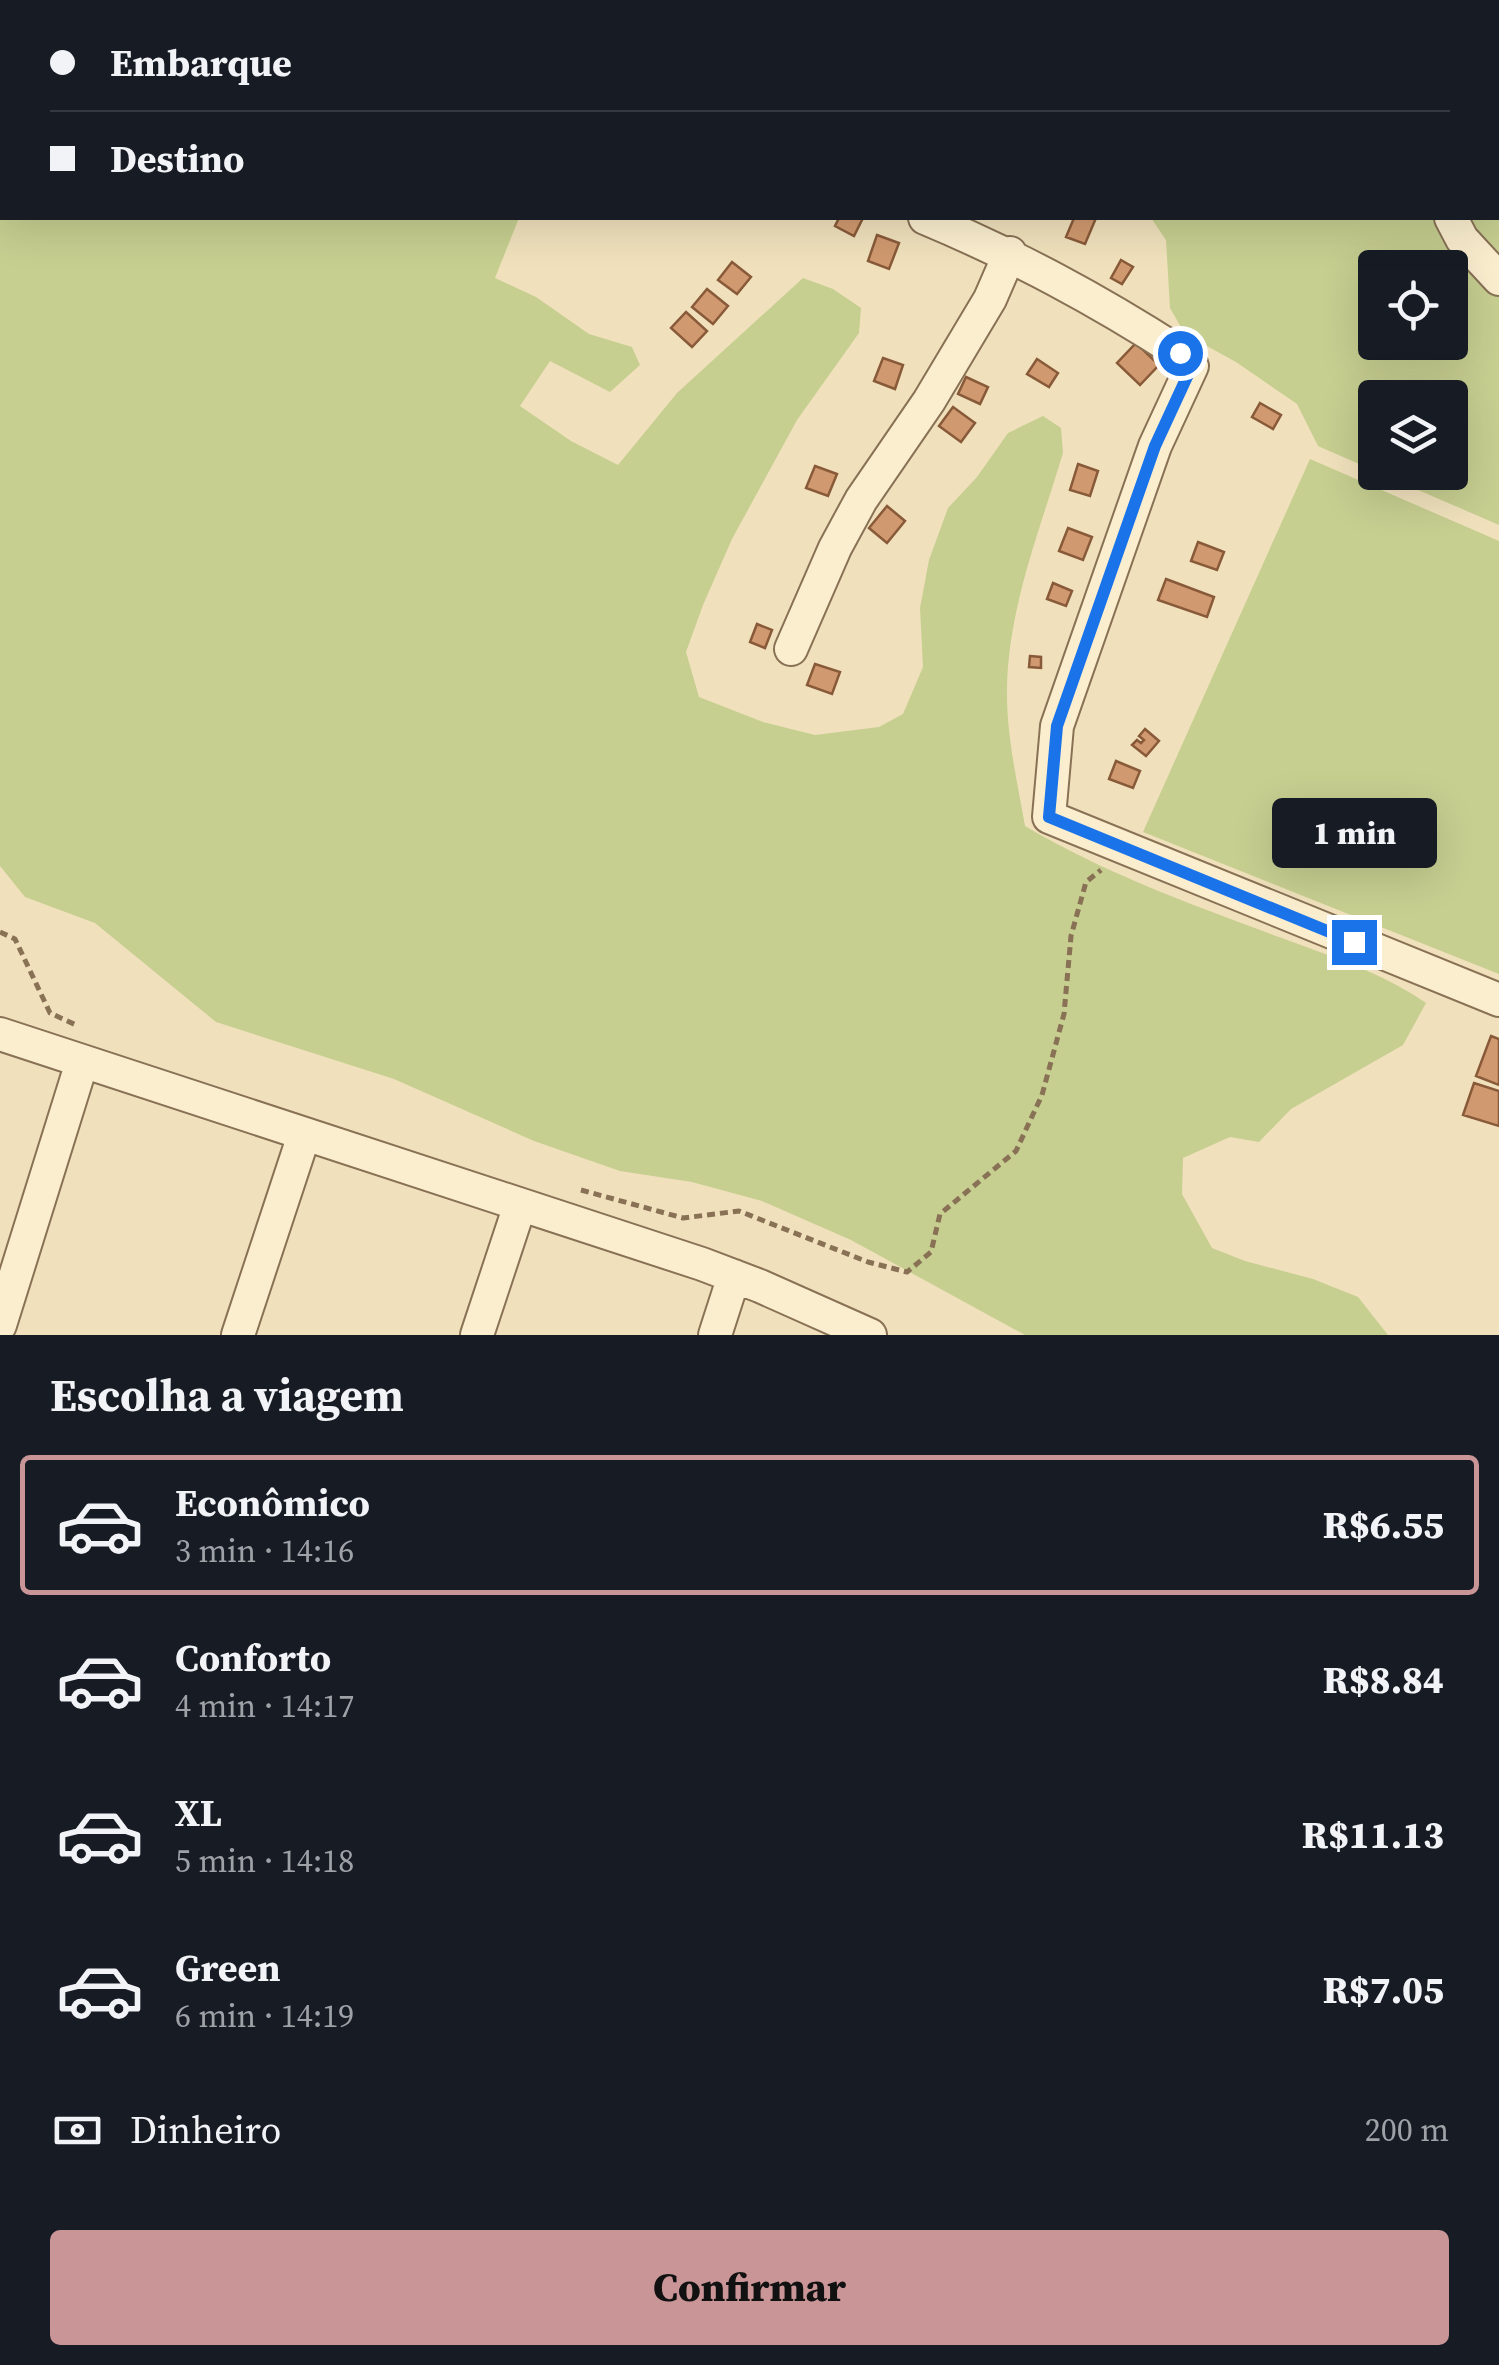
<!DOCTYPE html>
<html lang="pt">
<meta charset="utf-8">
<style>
:root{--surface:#171b24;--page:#242831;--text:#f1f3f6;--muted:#9ea1a6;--line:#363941;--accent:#ca9597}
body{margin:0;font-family:"Source Serif 4",serif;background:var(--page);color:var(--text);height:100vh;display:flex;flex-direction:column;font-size:38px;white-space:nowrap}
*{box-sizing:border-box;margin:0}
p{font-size:32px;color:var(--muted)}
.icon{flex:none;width:55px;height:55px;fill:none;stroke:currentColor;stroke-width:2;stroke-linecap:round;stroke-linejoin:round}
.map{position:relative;height:1335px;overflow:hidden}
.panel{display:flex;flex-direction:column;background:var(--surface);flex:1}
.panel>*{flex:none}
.banner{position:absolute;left:0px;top:0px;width:1500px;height:220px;box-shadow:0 10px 40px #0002;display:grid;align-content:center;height:220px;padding:0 50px;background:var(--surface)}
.tools{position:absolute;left:1358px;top:250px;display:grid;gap:20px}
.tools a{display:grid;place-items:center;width:110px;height:110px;border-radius:10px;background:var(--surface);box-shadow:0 10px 40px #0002;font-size:50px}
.end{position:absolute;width:45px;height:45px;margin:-22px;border:12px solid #1a73e8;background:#fff;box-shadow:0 0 0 5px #fff}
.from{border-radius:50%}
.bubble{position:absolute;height:70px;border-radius:10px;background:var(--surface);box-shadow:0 10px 40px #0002;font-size:32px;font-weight:800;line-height:70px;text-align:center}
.banner b{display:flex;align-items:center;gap:35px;height:95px;font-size:38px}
.banner b+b{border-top:2px solid var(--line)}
.banner i{width:25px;height:25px;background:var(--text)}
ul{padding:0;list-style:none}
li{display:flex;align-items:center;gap:30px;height:140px;margin:0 20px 15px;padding:0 30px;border:5px solid transparent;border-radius:10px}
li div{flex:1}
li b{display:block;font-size:38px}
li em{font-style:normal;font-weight:800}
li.active{border-color:var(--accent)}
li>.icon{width:90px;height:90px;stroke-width:1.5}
h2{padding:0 50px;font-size:45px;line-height:120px}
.pay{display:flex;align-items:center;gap:25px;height:110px;padding:0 50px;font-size:38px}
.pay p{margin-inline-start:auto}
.action{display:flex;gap:20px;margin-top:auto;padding:20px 50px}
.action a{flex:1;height:115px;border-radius:10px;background:var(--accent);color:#111;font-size:40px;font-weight:800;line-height:115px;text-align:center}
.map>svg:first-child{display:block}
.green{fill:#c6ce90;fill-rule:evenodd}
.building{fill:#d0996f;stroke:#885a39;stroke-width:2.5}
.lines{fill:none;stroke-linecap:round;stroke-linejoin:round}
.minor-casing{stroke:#887155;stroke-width:36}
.path{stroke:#887155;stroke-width:5;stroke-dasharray:8 5;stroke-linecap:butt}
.minor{stroke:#fbeecf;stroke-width:32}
.route{stroke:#1a73e8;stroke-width:12}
</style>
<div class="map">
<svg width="1499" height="1335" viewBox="0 0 1499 1335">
<rect width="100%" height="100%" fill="#f0e1bc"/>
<path class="green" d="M 0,0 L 243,2 L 2,2 L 2,218 L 519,218 L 495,278 L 536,297 L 589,334 L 632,347 L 640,365 L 610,392 L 550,361 L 520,406 L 571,441 L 618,465 L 677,393 L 803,278 L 833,289 L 861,308 L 859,333 L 797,420 L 732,539 L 703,605 L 686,652 L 699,697 L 763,722 L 815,735 L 879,727 L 903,714 L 923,667 L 920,608 L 929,560 L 948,508 L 977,477 L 1008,433 L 1043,416 L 1061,428 L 1063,453 C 1040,530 1009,605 1007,687 C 1006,733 1017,781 1025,826 C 1104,873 1193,905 1279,937 C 1330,956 1381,972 1426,1003 L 1403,1045 L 1291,1109 L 1259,1142 L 1230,1137 L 1183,1158 L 1182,1194 L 1212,1248 L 1245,1261 L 1313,1279 L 1358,1297 L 1388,1335 L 1025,1335 L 851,1240 L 762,1201 L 692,1182 L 620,1171 L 534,1141 L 394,1079 L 216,1022 L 95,923 L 25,897 L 0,866 Z
M 1103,0 L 1499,0 L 1499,525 L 1379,473 L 1450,472 L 1450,398 L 1375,398 L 1375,471 L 1318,446 L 1297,404 L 1236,362 L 1185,334 L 1170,308 L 1166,240 L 1151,218 L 1498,218 L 1498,2 L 1102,2 ZM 1375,268 L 1450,268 L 1450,342 L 1375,342 Z
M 1310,459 L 1499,541 L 1499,974 L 1143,832 Z"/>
<path class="building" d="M 839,218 L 863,218 L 854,236 L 835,226 Z
M 1074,218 L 1096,218 L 1085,244 L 1066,237 Z
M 877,235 L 899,243 L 889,269 L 868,261 Z
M 1121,260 L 1133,267 L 1122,284 L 1111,278 Z
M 732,262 L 751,277 L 737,294 L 718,280 Z
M 707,289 L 728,306 L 713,324 L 692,307 Z
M 686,312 L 707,331 L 692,347 L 671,328 Z
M 1136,343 L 1159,365 L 1140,385 L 1117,363 Z
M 883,358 L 903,365 L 895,389 L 874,381 Z
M 1037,359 L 1058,373 L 1049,387 L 1027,374 Z
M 966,377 L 988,387 L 980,404 L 958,394 Z
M 1260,403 L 1281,415 L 1273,429 L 1252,417 Z
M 953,407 L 975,423 L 961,442 L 939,426 Z
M 1078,464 L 1098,471 L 1090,496 L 1070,490 Z
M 815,466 L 837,474 L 828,496 L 806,488 Z
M 887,506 L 905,521 L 887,543 L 869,528 Z
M 1068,528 L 1092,537 L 1083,560 L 1059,551 Z
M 1198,542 L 1224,552 L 1217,570 L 1191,561 Z
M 1166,579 L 1214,597 L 1207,617 L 1158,600 Z
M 1053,583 L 1072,591 L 1066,606 L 1047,599 Z
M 757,624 L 772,630 L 765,648 L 750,642 Z
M 1030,656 L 1041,657 L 1041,668 L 1029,667 Z
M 815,664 L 840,672 L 832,694 L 807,685 Z
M 1145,729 L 1159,741 L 1146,756 L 1132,745 L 1137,740 L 1141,743 L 1144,740 L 1139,736 Z
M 1116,761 L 1140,771 L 1133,788 L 1109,779 Z
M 1491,1036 L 1499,1039 L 1499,1085 L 1476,1076 Z
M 1474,1083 L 1499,1091 L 1499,1126 L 1463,1115 Z"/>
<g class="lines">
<g class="minor-casing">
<path id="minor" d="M 501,0 L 505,2
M 960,2 L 961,0
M 925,218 C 1018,257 1096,299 1180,353 L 1192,366 L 1155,446 L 1057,726 L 1049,817 L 1499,1000
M 1451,218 L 1462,239 L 1499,279
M 791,649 L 835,548 L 861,500 L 929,401 L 990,299 L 1010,253
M 0,1034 L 702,1264 L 760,1286 L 870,1335
M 0,1325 L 82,1062
M 238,1335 L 304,1135
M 477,1335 L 520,1205
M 715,1335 L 734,1276"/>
</g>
<path class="path" d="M 0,932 L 15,939 L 50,1013 L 76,1025
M 581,1190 L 683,1218 L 739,1211 L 868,1262 L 907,1272 L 931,1252 L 940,1214 L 1016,1151 L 1042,1095 L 1064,1014 L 1071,936 L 1086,882 L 1101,870"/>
<use href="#minor" class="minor"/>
</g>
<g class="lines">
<path class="route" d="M 1180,353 L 1192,366 L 1155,446 L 1057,726 L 1049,817 L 1354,942"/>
</g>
</svg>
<div class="tools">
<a><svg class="icon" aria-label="locate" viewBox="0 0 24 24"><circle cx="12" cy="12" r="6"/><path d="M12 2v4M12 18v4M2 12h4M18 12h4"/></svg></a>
<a><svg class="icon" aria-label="layers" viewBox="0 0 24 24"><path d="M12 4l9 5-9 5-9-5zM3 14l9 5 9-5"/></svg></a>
</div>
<i class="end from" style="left:1180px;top:353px"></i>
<i class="end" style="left:1354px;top:942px"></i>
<div class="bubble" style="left:1272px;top:798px;width:165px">1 min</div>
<div class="banner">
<b><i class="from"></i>Embarque</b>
<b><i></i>Destino</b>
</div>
</div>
<section class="panel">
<h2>Escolha a viagem</h2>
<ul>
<li class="active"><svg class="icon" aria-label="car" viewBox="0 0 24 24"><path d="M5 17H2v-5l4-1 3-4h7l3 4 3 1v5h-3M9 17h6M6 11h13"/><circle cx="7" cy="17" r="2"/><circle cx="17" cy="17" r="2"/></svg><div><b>Econômico</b><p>3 min · 14:16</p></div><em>R$6.55</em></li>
<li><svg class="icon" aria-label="car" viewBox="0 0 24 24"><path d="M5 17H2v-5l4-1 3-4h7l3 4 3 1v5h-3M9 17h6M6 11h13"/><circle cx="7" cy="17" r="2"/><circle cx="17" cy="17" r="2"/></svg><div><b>Conforto</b><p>4 min · 14:17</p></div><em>R$8.84</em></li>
<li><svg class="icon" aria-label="car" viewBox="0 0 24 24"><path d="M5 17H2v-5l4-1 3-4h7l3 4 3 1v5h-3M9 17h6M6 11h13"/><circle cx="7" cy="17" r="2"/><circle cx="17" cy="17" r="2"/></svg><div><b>XL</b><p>5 min · 14:18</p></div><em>R$11.13</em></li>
<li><svg class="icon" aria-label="car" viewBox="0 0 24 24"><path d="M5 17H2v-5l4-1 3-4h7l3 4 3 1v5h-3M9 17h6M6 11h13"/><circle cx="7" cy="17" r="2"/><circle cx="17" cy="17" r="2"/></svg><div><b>Green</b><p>6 min · 14:19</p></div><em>R$7.05</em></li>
</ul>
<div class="pay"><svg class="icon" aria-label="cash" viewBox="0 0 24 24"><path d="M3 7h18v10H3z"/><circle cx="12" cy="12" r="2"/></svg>Dinheiro<p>200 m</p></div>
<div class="action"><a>Confirmar</a></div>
</section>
